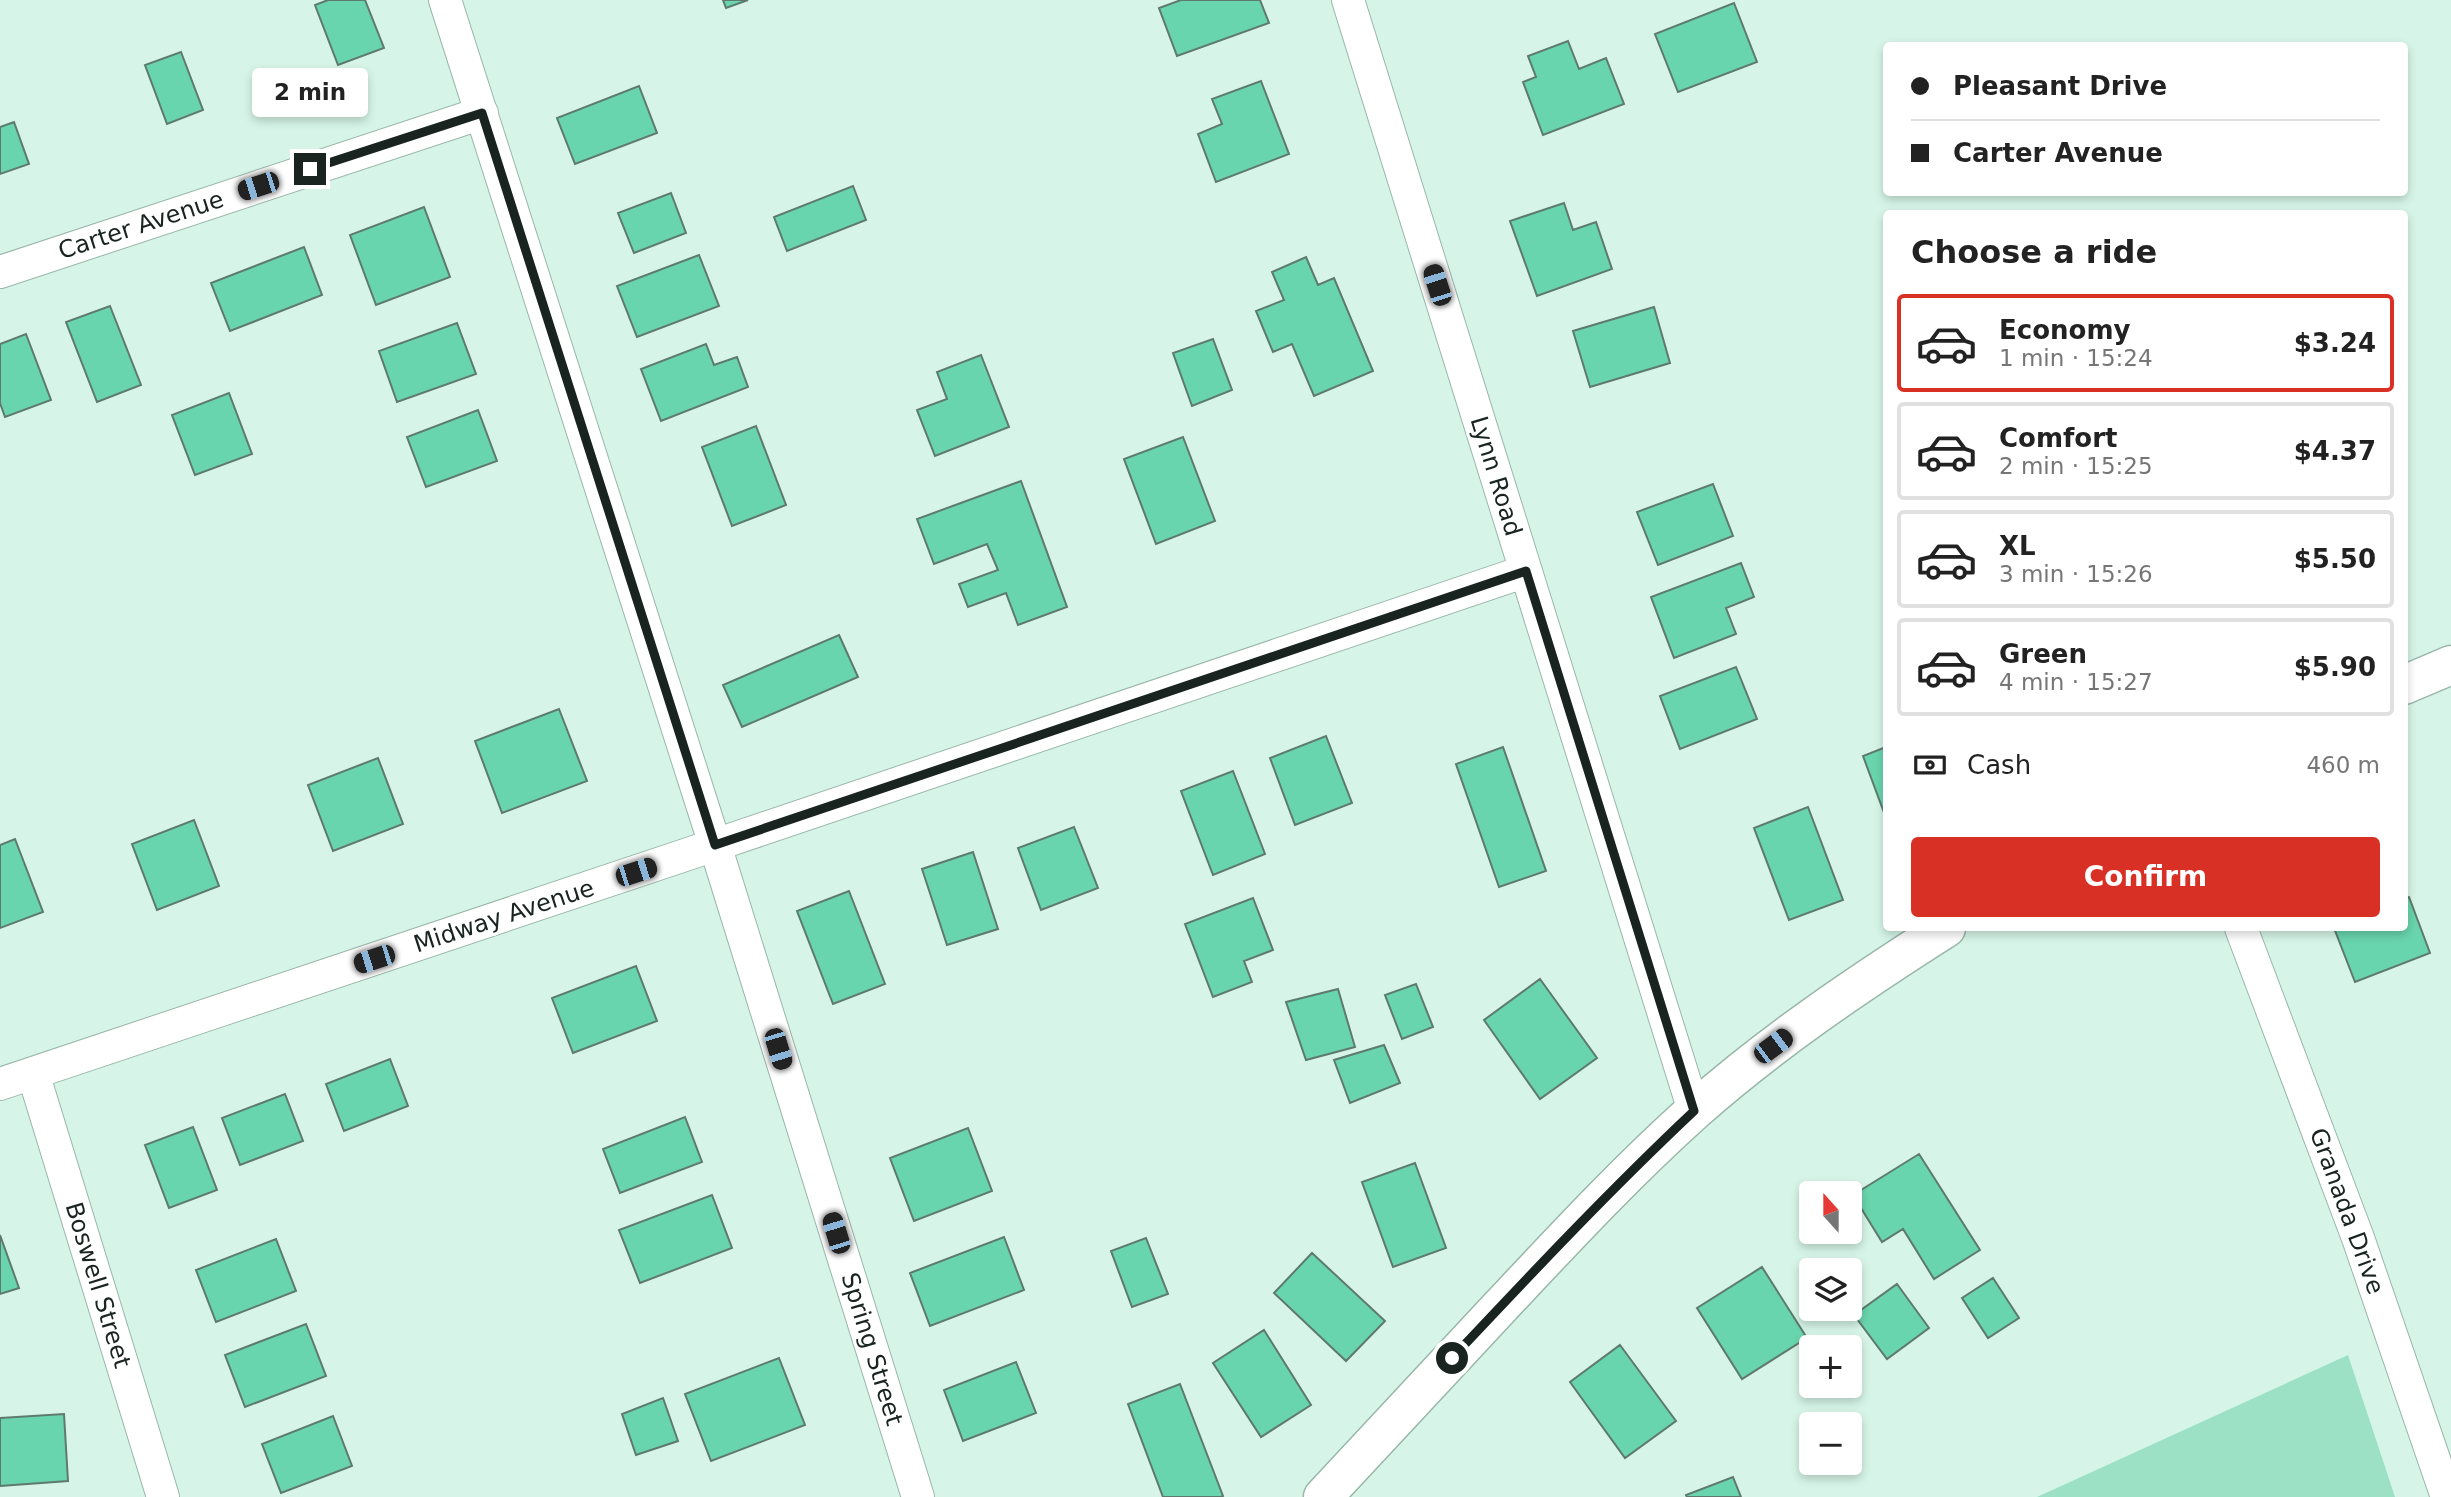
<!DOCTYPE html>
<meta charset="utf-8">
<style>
:root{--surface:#fff;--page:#f2f2f2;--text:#222;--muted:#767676;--line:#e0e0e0;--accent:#d93025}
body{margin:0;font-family:"DejaVu Sans",sans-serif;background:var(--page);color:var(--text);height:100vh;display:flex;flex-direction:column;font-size:26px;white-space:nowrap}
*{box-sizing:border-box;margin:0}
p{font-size:23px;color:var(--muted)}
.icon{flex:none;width:38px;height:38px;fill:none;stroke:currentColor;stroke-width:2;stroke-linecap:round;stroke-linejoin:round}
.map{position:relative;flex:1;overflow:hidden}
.side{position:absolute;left:1883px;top:210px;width:525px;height:721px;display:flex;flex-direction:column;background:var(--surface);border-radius:7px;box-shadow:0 4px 10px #0003}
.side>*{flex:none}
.guide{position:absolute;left:1883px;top:42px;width:525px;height:154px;border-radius:7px;box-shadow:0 4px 10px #0003;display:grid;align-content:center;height:154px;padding:0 28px;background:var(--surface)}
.needle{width:46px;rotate:339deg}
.fabs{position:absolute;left:1799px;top:1181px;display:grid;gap:14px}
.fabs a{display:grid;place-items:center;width:63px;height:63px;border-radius:7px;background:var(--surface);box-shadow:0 4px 10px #0003;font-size:35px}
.end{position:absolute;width:32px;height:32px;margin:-16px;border:9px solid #192420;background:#fff;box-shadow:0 0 0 4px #fff}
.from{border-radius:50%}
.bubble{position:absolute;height:49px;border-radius:7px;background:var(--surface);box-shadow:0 4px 10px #0003;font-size:23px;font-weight:700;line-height:49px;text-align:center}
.car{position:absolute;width:21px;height:42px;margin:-21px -10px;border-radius:9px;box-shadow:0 0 5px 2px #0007;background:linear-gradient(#222 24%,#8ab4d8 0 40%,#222 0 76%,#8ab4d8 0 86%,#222 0)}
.guide b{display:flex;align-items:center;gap:24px;height:66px;font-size:26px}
.guide b+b{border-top:2px solid var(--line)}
.guide i{width:18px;height:18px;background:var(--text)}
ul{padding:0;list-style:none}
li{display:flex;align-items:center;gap:21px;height:98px;margin:0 14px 10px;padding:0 14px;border:4px solid var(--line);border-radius:7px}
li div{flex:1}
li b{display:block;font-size:26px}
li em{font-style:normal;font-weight:700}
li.on{border-color:var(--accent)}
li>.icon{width:63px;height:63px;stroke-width:1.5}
h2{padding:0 28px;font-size:32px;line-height:84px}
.pay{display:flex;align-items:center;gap:18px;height:77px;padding:0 28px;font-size:26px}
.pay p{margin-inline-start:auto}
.button{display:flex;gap:14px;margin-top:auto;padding:14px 28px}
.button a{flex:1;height:80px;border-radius:7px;background:var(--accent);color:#fff;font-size:28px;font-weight:700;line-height:80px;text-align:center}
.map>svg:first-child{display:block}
.green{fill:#9ce1c6}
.building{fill:#69d5af;stroke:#5e7a6e;stroke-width:2}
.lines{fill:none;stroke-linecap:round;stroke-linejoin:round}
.minor-casing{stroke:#99b6aa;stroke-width:34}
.tertiary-casing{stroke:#99b6aa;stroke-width:41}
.minor{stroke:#fff;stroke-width:32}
.tertiary{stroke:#fff;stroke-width:38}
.route{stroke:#192420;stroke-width:9}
.labels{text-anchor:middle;stroke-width:6;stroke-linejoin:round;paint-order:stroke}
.street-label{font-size:24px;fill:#192420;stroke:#fff}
</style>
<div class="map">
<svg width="2451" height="1497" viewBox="0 0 2451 1497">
<rect width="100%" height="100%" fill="#d6f5e8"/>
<path class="green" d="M 2348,1355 L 2395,1497 L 2037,1497 Z"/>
<path class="building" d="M 328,0 L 365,0 L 384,48 L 338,65 L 315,5 Z
M 723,0 L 748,0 L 726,8 Z
M 1181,0 L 1260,0 L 1269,23 L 1177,56 L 1159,8 Z
M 1734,3 L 1757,62 L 1678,92 L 1655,34 Z
M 1568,41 L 1579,69 L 1606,58 L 1624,104 L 1543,135 L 1523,82 L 1536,77 L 1528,56 Z
M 181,52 L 203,110 L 167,124 L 145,65 Z
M 1261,81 L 1289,154 L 1216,182 L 1198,134 L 1222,124 L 1212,99 Z
M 639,86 L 657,133 L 575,164 L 557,118 Z
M 14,122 L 29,164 L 0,174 L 0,127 Z
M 853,186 L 866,220 L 787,251 L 774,217 Z
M 671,193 L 686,233 L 634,253 L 618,213 Z
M 1564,203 L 1573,230 L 1596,222 L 1612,269 L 1537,296 L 1510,221 Z
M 424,207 L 450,277 L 376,305 L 350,235 Z
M 304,247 L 322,295 L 230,331 L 211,283 Z
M 699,255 L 719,306 L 637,337 L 617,286 Z
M 1306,257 L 1318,285 L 1334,278 L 1373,371 L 1314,396 L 1292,344 L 1273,352 L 1256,311 L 1284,300 L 1272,272 Z
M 110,306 L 141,385 L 97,402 L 66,322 Z
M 1654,307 L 1670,363 L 1590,387 L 1573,331 Z
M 457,323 L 476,374 L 397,402 L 379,351 Z
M 26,334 L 51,400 L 5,417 L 0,403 L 0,344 Z
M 1213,339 L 1232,390 L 1192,406 L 1173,353 Z
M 706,344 L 714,365 L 737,357 L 748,387 L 661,421 L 641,369 Z
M 981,355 L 1009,427 L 935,456 L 917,410 L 947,399 L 937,372 Z
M 229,393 L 252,454 L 195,475 L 172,415 Z
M 478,410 L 497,461 L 426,487 L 407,437 Z
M 756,426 L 786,505 L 732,526 L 702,447 Z
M 1183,437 L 1215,521 L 1156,544 L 1124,459 Z
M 1021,481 L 1067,607 L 1018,625 L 1006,593 L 968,607 L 959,584 L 998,570 L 987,544 L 934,564 L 917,519 Z
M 1713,484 L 1733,536 L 1658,565 L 1637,512 Z
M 1741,563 L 1754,597 L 1726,608 L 1736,634 L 1674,658 L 1651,597 Z
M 839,635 L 858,677 L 742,727 L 723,685 Z
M 1736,667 L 1757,719 L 1680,749 L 1660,696 Z
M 559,709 L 587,781 L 502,813 L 475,741 Z
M 1326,736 L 1352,803 L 1295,825 L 1270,758 Z
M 1503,747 L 1546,871 L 1499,887 L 1456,764 Z
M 1886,747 L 1886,818 L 1863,756 Z
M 378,758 L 403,824 L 333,851 L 308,785 Z
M 1233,771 L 1265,854 L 1213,875 L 1181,791 Z
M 1808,807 L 1843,900 L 1789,920 L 1754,828 Z
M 194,820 L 219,886 L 157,910 L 132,844 Z
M 1074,827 L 1098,888 L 1041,910 L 1018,848 Z
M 15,839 L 43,912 L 0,928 L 0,845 Z
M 973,852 L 998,929 L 947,945 L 922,869 Z
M 849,891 L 885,984 L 833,1004 L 797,911 Z
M 2409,897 L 2430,953 L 2355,982 L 2334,928 L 2404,928 L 2404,899 Z
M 1253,898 L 1273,950 L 1244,961 L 1252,982 L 1213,997 L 1185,924 Z
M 636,966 L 657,1021 L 573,1053 L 552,998 Z
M 1540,979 L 1597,1058 L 1540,1099 L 1484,1020 Z
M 1416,984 L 1433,1027 L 1402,1039 L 1385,995 Z
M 1338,989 L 1355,1047 L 1306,1060 L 1286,1002 Z
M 1384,1045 L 1400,1083 L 1350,1103 L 1334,1060 Z
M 390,1059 L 408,1106 L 344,1131 L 326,1084 Z
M 285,1094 L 303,1141 L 240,1165 L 222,1118 Z
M 685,1117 L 702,1162 L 620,1193 L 603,1149 Z
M 193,1127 L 217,1190 L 169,1208 L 145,1145 Z
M 968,1128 L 992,1191 L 914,1221 L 890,1158 Z
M 1919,1154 L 1980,1250 L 1934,1279 L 1903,1229 L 1882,1242 L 1853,1195 Z
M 1415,1163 L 1446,1248 L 1393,1267 L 1362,1182 Z
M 712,1195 L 732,1248 L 640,1283 L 619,1230 Z
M 0,1235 L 19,1288 L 0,1294 Z
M 1004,1237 L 1024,1290 L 930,1326 L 910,1273 Z
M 1146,1238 L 1168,1294 L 1132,1307 L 1111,1251 Z
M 276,1239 L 296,1291 L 216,1322 L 196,1270 Z
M 1312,1253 L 1385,1321 L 1346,1361 L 1274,1293 Z
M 1762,1267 L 1807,1338 L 1742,1379 L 1697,1308 Z
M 1993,1278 L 2019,1318 L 1988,1338 L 1962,1298 Z
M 1897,1284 L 1929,1328 L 1887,1359 L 1854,1315 Z
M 306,1324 L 326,1376 L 245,1407 L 225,1355 Z
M 1264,1330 L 1311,1405 L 1261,1437 L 1213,1363 Z
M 1620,1345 L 1676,1421 L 1625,1458 L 1570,1382 Z
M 779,1358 L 805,1425 L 711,1461 L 685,1394 Z
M 1016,1362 L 1036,1413 L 963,1441 L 944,1390 Z
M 1180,1384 L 1223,1496 L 1221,1497 L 1163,1497 L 1128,1404 Z
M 663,1398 L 678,1441 L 636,1455 L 622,1414 Z
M 64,1414 L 68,1481 L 0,1486 L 0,1418 Z
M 333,1416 L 352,1466 L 281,1493 L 262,1444 Z
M 1733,1477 L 1741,1497 L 1687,1497 L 1686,1495 Z"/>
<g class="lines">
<g class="minor-casing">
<path id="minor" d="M 445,0 L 715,845 L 918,1497
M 1348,0 L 1694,1111
M 0,272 L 482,113
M 2241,928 L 2358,1238 L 2447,1497
M 33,1073 L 163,1497
M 0,1084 L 715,845 L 1526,571"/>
</g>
<g class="tertiary-casing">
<path id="tertiary" d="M 2404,685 L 2451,665
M 1323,1497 C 1382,1434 1441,1370 1500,1307 C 1563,1240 1625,1173 1694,1111 C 1772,1042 1858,984 1946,928"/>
</g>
<use href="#minor" class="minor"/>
<use href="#tertiary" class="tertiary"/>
</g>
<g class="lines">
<path class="route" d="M 310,169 L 482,113 L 715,845 L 1526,571 L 1694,1111 C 1610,1190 1531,1274 1452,1358"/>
</g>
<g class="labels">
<g class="street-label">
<text transform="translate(141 225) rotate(-18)" y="8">Carter Avenue</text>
<text transform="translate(1496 476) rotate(73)" y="8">Lynn Road</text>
<text transform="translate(504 916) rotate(-18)" y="8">Midway Avenue</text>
<text transform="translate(2347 1211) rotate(70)" y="8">Granada Drive</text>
<text transform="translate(98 1285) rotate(73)" y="8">Boswell Street</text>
<text transform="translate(872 1349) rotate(73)" y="8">Spring Street</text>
</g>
</g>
</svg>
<div class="fabs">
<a><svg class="needle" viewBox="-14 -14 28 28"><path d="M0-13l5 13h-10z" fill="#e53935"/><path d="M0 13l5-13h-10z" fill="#767676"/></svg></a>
<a><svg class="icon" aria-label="layers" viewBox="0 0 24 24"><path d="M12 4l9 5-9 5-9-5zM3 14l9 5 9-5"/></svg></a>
<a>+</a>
<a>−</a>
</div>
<i class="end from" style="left:1452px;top:1358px"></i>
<i class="end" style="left:310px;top:169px"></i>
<div class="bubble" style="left:252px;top:68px;width:116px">2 min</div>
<i class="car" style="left:258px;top:186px;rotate:252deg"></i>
<i class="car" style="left:1437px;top:285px;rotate:342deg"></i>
<i class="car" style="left:636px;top:872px;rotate:72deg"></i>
<i class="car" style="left:374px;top:959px;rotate:252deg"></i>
<i class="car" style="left:1773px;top:1046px;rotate:53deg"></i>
<i class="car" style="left:778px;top:1049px;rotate:163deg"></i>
<i class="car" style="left:836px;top:1233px;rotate:343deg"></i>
<div class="guide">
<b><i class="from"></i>Pleasant Drive</b>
<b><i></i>Carter Avenue</b>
</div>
<section class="side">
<h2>Choose a ride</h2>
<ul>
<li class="on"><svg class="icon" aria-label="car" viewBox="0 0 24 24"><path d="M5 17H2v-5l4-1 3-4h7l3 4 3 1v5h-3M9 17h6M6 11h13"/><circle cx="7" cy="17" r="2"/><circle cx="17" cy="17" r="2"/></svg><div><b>Economy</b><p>1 min · 15:24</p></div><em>$3.24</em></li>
<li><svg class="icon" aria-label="car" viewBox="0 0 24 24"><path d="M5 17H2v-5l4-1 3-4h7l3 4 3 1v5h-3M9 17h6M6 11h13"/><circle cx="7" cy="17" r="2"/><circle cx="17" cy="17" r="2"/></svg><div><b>Comfort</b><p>2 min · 15:25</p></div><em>$4.37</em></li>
<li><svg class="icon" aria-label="car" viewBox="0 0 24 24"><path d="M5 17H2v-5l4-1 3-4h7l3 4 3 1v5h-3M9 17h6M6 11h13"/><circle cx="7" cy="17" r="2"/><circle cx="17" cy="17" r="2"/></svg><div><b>XL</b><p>3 min · 15:26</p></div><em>$5.50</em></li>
<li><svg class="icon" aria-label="car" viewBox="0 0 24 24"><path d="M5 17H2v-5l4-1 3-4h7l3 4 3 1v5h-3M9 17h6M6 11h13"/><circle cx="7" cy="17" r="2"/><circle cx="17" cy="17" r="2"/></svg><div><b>Green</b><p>4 min · 15:27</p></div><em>$5.90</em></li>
</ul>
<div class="pay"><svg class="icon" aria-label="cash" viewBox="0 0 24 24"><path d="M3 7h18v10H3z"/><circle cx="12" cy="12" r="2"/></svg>Cash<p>460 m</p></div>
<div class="button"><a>Confirm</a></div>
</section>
</div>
